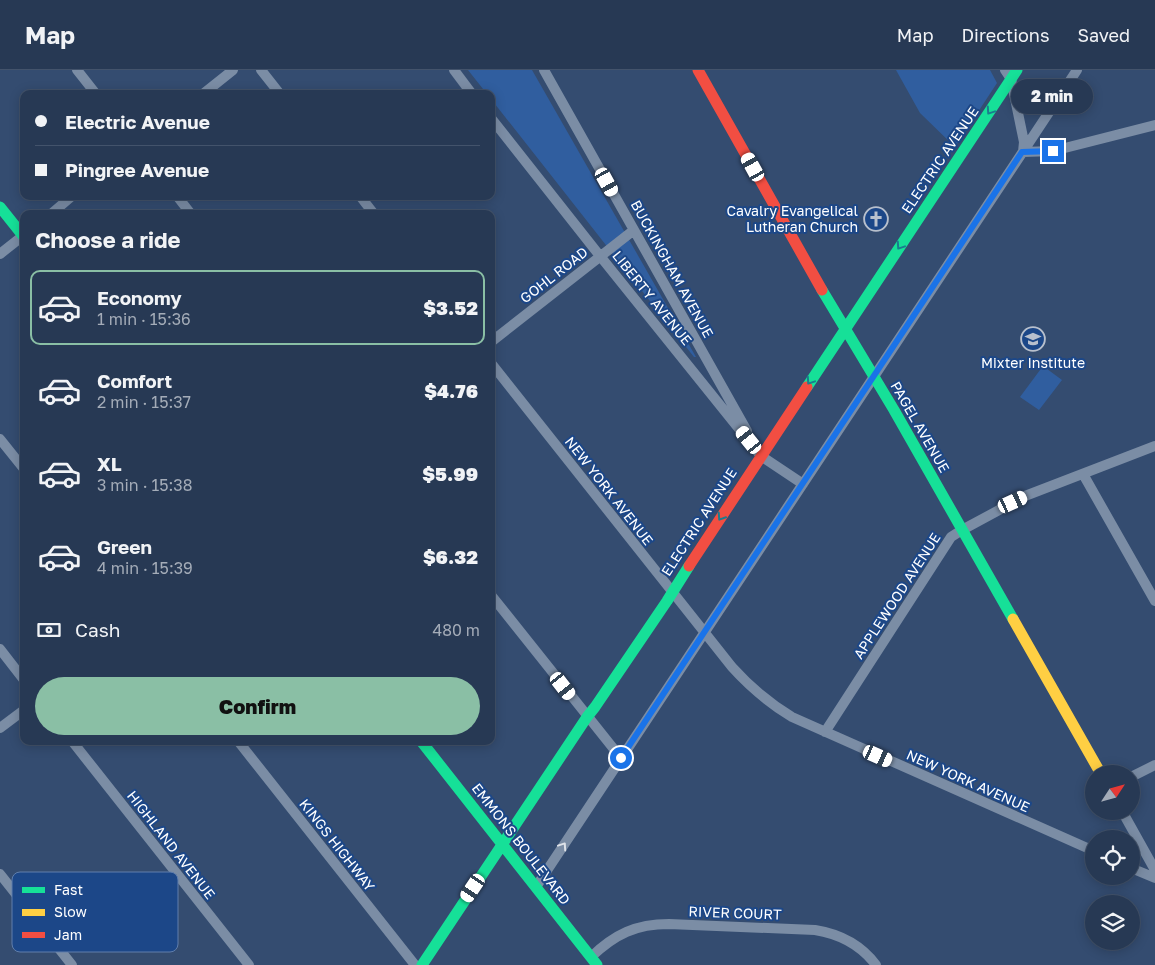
<!DOCTYPE html>
<meta charset="utf-8">
<style>
:root{--surface:#273954;--page:#2f405a;--text:#f1f3f6;--muted:#a4acb8;--line:#43536b;--accent:#8abfa5}
body{margin:0;font-family:"Golos Text",sans-serif;background:var(--page);color:var(--text);height:100vh;display:flex;flex-direction:column;font-size:19px;white-space:nowrap}
*{box-sizing:border-box;margin:0}
p{font-size:16px;color:var(--muted)}
.icon{flex:none;width:28px;height:28px;fill:none;stroke:currentColor;stroke-width:2;stroke-linecap:round;stroke-linejoin:round}
.map{position:relative;flex:1;overflow:hidden}
.panel{position:absolute;left:20px;top:140px;width:475px;height:535px;display:flex;flex-direction:column;background:var(--surface);border-radius:10px;box-shadow:0 2px 12px #0003,0 0 0 1px var(--line)}
.panel>*{flex:none}
.hud{position:absolute;left:20px;top:20px;width:475px;height:110px;border-radius:10px;box-shadow:0 2px 12px #0003,0 0 0 1px var(--line);display:grid;align-content:center;height:110px;padding:0 15px;background:var(--surface)}
.needle{width:32px;rotate:54deg}
.tools{position:absolute;left:1085px;top:695px;display:grid;gap:10px}
.tools a{display:grid;place-items:center;width:55px;height:55px;border-radius:50%;background:var(--surface);box-shadow:0 2px 12px #0003,0 0 0 1px var(--line);font-size:25px}
.end{position:absolute;width:22px;height:22px;margin:-11px;border:6px solid #1a73e8;background:#fff;box-shadow:0 0 0 2px #fff}
.from{border-radius:50%}
.bubble{position:absolute;height:35px;border-radius:18px;background:var(--surface);box-shadow:0 2px 12px #0003,0 0 0 1px var(--line);font-size:16px;font-weight:800;line-height:35px;text-align:center}
.car{position:absolute;width:15px;height:30px;margin:-15px -8px;border-radius:6px;box-shadow:0 0 4px 1px #0007;background:linear-gradient(#fff 24%,#345 0 40%,#fff 0 76%,#345 0 86%,#fff 0)}
.hud b{display:flex;align-items:center;gap:18px;height:48px;font-size:19px}
.hud b+b{border-top:1px solid var(--line)}
.hud i{width:12px;height:12px;background:var(--text)}
ul{padding:0;list-style:none}
li{display:flex;align-items:center;gap:15px;height:75px;margin:0 10px 8px;padding:0 5px;border:2px solid transparent;border-radius:10px}
li div{flex:1}
li b{display:block;font-size:19px}
li em{font-style:normal;font-weight:800}
li.active{border-color:var(--accent)}
li>.icon{width:45px;height:45px;stroke-width:1.5}
h2{padding:0 15px;font-size:22px;line-height:60px}
.pay{display:flex;align-items:center;gap:12px;height:55px;padding:0 15px;font-size:19px}
.pay p{margin-inline-start:auto}
.primary-button{display:flex;gap:10px;margin-top:auto;padding:10px 15px}
.primary-button a{flex:1;height:58px;border-radius:30px;background:var(--accent);color:#111;font-size:20px;font-weight:800;line-height:58px;text-align:center}
header{display:flex;align-items:center;gap:30px;box-sizing:border-box;height:70px;padding:0 25px;background:var(--surface);border-bottom:1px solid var(--line)}
header strong{font-size:24px}
nav{display:flex;gap:28px;margin-inline-start:auto;font-size:18px}
.map>svg:first-child{display:block}
.green{fill:#305e9f}
.lines{fill:none;stroke-linecap:round;stroke-linejoin:round}
.street{stroke:#7b8da5;stroke-width:10}
.fast{stroke:#16e098;stroke-width:11}
.slow{stroke:#ffcf43;stroke-width:11}
.jam{stroke:#f24e42;stroke-width:11}
.oneway{stroke:#1a7d8e}
.oneway2{stroke:#dee2e8}
.route{stroke:#1a73e8;stroke-width:6}
.labels{text-anchor:middle;stroke-width:4;stroke-linejoin:round;paint-order:stroke}
.street-label{font-size:14px;fill:#fff;stroke:#1c4788}
.poi-label{font-size:14px;fill:#fff;stroke:#1c4788;text-anchor:end}
.key{fill:#1c4788;stroke:#607eac;stroke-width:1}
.key-label{font-size:14px;fill:#fff}
</style>
<header>
<strong>Map</strong>
<nav><a>Map</a><a>Directions</a><a>Saved</a></nav>
</header>
<div class="map">
<svg width="1155" height="895" viewBox="0 0 1155 895">
<rect width="100%" height="100%" fill="#344c70"/>
<path class="green" d="M 468,0 L 532,0 L 696,287 L 694,287 L 491,29 L 491,24 L 487,24 Z
M 896,0 L 990,0 L 997,13 L 955,77 L 920,43 Z
M 1043,296 L 1062,310 L 1039,340 L 1020,327 Z"/>
<g class="lines">
<path class="street" d="M 77,0 L 96,24
M 261,0 L 280,24
M 454,0 L 472,24
M 544,0 L 747,361
M 1005,0 L 1011,9 L 1024,72 L 1023,82 L 1053,81 L 1155,55
M 203,24 L 233,0
M 491,48 L 600,186 L 761,386 L 803,414
M 177,126 L 191,144
M 360,126 L 374,144
M 51,144 L 72,126
M 0,184 L 24,165
M 491,272 L 634,160
M 491,293 L 732,597 C 750,617 769,633 792,647 L 1094,781
M 0,369 L 24,399
M 1083,404 L 1155,531
M 491,525 L 621,688
M 0,579 L 24,610
M 0,658 L 24,640
M 825,662 L 951,467 L 962,460 L 1025,426 L 1155,376
M 72,671 L 249,895
M 238,671 L 415,895
M 1131,707 L 1155,695
M 1122,741 L 1155,800
M 1131,798 L 1155,808
M 0,804 L 72,895
M 536,817 L 1077,0
M 591,887 C 615,864 636,854 669,854 L 815,860 C 840,864 861,875 876,895"/>
<path class="fast" d="M 0,137 L 24,167
M 822,220 L 894,340 L 1013,549
M 807,317 L 1017,0
M 421,671 L 597,895
M 422,895 L 587,647 L 595,637 L 667,531 L 689,496"/>
<path class="slow" d="M 1013,549 L 1101,704"/>
<path class="jam" d="M 698,0 L 822,220
M 689,496 L 807,317"/>
</g>
<defs><path id="oneway-chevron" d="M-2-3.5L2.5 0L-2 3.5" fill="none" stroke-width="1.6" stroke-linecap="round" stroke-linejoin="round" transform="scale(1.25)"/></defs>
<g class="oneway">
<use href="#oneway-chevron" transform="translate(990 41) rotate(124)"/>
<use href="#oneway-chevron" transform="translate(900 176) rotate(124)"/>
<use href="#oneway-chevron" transform="translate(810 311) rotate(124)"/>
<use href="#oneway-chevron" transform="translate(721 447) rotate(123)"/>
</g>
<use class="oneway2" href="#oneway-chevron" transform="translate(563 776) rotate(-56)"/>
<g class="lines">
<path class="route" d="M 621,688 L 1022,82 L 1053,81"/>
</g>
<defs>
<g id="church-ring" transform="scale(1.25)"><circle r="9.5" fill="#1c4788" stroke="#b8c0cd" stroke-width="1.5"/><path d="M-1.2-6h2.4v3.5h3.3v2.4h-3.3V6h-2.4V-.1h-3.3v-2.4h3.3Z" fill="#b8c0cd"/></g>
<g id="school-ring" transform="scale(1.25)"><circle r="9.5" fill="#1c4788" stroke="#b8c0cd" stroke-width="1.5"/><path d="M0-5L7-2L0 1L-7-2ZM-4 1L0 2.5L4 1V4Q0 6-4 4Z" fill="#b8c0cd"/></g>
</defs>
<g fill-rule="evenodd">
<use href="#church-ring" x="876" y="149"/>
<use href="#school-ring" x="1033" y="269"/>
</g>
<g class="labels">
<g class="street-label">
<text transform="translate(940 90) rotate(-56)" y="5">ELECTRIC AVENUE</text>
<text transform="translate(672 199) rotate(61)" y="5">BUCKINGHAM AVENUE</text>
<text transform="translate(554 205) rotate(-38)" y="5">GOHL ROAD</text>
<text transform="translate(652 228) rotate(51)" y="5">LIBERTY AVENUE</text>
<text transform="translate(920 357) rotate(60)" y="5">PAGEL AVENUE</text>
<text transform="translate(609 421) rotate(52)" y="5">NEW YORK AVENUE</text>
<text transform="translate(699 452) rotate(-57)" y="5">ELECTRIC AVENUE</text>
<text transform="translate(897 526) rotate(-57)" y="5">APPLEWOOD AVENUE</text>
<text transform="translate(968 711) rotate(24)" y="5">NEW YORK AVENUE</text>
<text transform="translate(521 774) rotate(52)" y="5">EMMONS BOULEVARD</text>
<text transform="translate(171 775) rotate(52)" y="5">HIGHLAND AVENUE</text>
<text transform="translate(337 775) rotate(52)" y="5">KINGS HIGHWAY</text>
<text transform="translate(735 843) rotate(2)" y="5">RIVER COURT</text>
</g>
<g class="poi-label">
<text x="858" y="146">Cavalry Evangelical<tspan x="858" dy="16">Lutheran Church</tspan></text>
<text x="1033" y="298" text-anchor="middle">Mixter Institute</text>
</g>
</g>
<rect x="12" y="802" width="166" height="80" rx="8" class="key"/>
<rect x="22" y="817" width="23" height="6" fill="#16e098"/>
<rect x="22" y="839" width="23" height="7" fill="#ffcf43"/>
<rect x="22" y="862" width="23" height="6" fill="#f24e42"/>
<g class="key-label">
<text x="54" y="825">Fast</text>
<text x="54" y="847">Slow</text>
<text x="54" y="870">Jam</text>
</g>
</svg>
<div class="tools">
<a><svg class="needle" viewBox="-14 -14 28 28"><path d="M0-13l5 13h-10z" fill="#e53935"/><path d="M0 13l5-13h-10z" fill="#a4acb8"/></svg></a>
<a><svg class="icon" aria-label="locate" viewBox="0 0 24 24"><circle cx="12" cy="12" r="6"/><path d="M12 2v4M12 18v4M2 12h4M18 12h4"/></svg></a>
<a><svg class="icon" aria-label="layers" viewBox="0 0 24 24"><path d="M12 4l9 5-9 5-9-5zM3 14l9 5 9-5"/></svg></a>
</div>
<i class="end from" style="left:621px;top:688px"></i>
<i class="end" style="left:1053px;top:81px"></i>
<div class="bubble" style="left:1011px;top:9px;width:82px">2 min</div>
<i class="car" style="left:753px;top:97px;rotate:331deg"></i>
<i class="car" style="left:607px;top:112px;rotate:151deg"></i>
<i class="car" style="left:749px;top:370px;rotate:321deg"></i>
<i class="car" style="left:1013px;top:432px;rotate:65deg"></i>
<i class="car" style="left:563px;top:616px;rotate:142deg"></i>
<i class="car" style="left:878px;top:686px;rotate:114deg"></i>
<i class="car" style="left:473px;top:818px;rotate:214deg"></i>
<div class="hud">
<b><i class="from"></i>Electric Avenue</b>
<b><i></i>Pingree Avenue</b>
</div>
<section class="panel">
<h2>Choose a ride</h2>
<ul>
<li class="active"><svg class="icon" aria-label="car" viewBox="0 0 24 24"><path d="M5 17H2v-5l4-1 3-4h7l3 4 3 1v5h-3M9 17h6M6 11h13"/><circle cx="7" cy="17" r="2"/><circle cx="17" cy="17" r="2"/></svg><div><b>Economy</b><p>1 min · 15:36</p></div><em>$3.52</em></li>
<li><svg class="icon" aria-label="car" viewBox="0 0 24 24"><path d="M5 17H2v-5l4-1 3-4h7l3 4 3 1v5h-3M9 17h6M6 11h13"/><circle cx="7" cy="17" r="2"/><circle cx="17" cy="17" r="2"/></svg><div><b>Comfort</b><p>2 min · 15:37</p></div><em>$4.76</em></li>
<li><svg class="icon" aria-label="car" viewBox="0 0 24 24"><path d="M5 17H2v-5l4-1 3-4h7l3 4 3 1v5h-3M9 17h6M6 11h13"/><circle cx="7" cy="17" r="2"/><circle cx="17" cy="17" r="2"/></svg><div><b>XL</b><p>3 min · 15:38</p></div><em>$5.99</em></li>
<li><svg class="icon" aria-label="car" viewBox="0 0 24 24"><path d="M5 17H2v-5l4-1 3-4h7l3 4 3 1v5h-3M9 17h6M6 11h13"/><circle cx="7" cy="17" r="2"/><circle cx="17" cy="17" r="2"/></svg><div><b>Green</b><p>4 min · 15:39</p></div><em>$6.32</em></li>
</ul>
<div class="pay"><svg class="icon" aria-label="cash" viewBox="0 0 24 24"><path d="M3 7h18v10H3z"/><circle cx="12" cy="12" r="2"/></svg>Cash<p>480 m</p></div>
<div class="primary-button"><a>Confirm</a></div>
</section>
</div>
